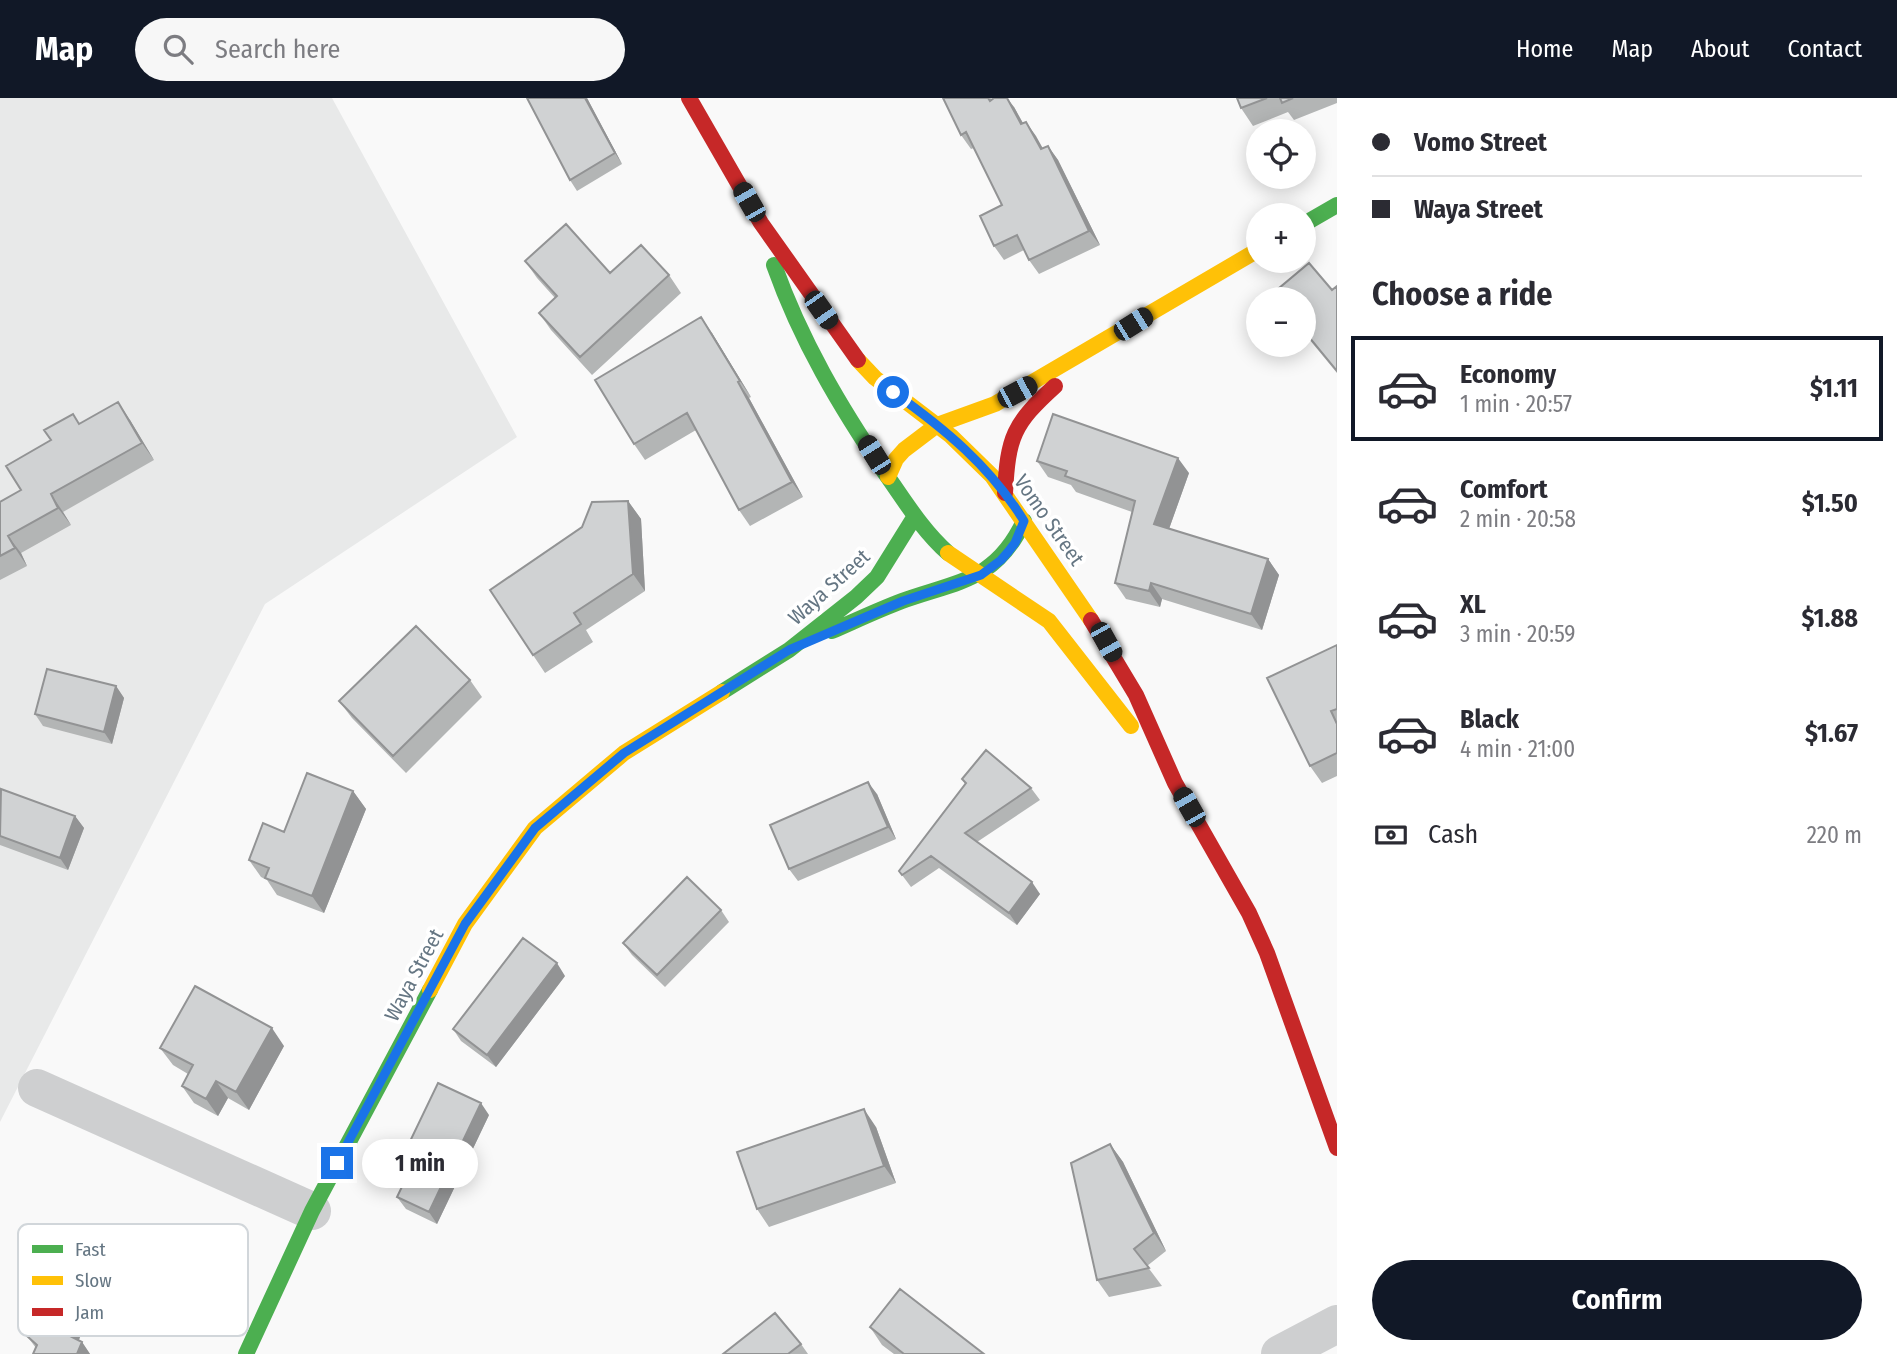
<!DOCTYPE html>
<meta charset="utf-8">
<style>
:root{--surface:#fff;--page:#f7f7f7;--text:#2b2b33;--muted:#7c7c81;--line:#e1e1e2;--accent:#111827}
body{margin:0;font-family:"Fira Sans Condensed",sans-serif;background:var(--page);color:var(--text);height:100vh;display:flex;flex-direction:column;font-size:26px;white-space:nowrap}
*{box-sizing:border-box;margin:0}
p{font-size:23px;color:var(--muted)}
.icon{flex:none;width:38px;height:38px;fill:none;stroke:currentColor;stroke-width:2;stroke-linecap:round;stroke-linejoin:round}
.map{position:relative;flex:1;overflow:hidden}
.drawer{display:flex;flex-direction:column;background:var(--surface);width:560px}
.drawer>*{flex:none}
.guide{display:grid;align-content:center;height:154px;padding:0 35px;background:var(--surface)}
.controls{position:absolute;left:1246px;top:21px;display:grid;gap:14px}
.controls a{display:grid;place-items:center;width:70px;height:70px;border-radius:50%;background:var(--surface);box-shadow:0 4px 18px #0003;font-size:35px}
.end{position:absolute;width:32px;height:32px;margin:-16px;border:9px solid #1a73e8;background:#fff;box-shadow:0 0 0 4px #fff}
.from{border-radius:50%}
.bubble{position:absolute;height:49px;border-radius:24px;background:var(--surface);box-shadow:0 4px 18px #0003;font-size:23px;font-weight:700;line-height:49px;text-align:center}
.car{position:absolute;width:21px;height:42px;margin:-21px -10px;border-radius:9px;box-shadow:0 0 5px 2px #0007;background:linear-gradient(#222 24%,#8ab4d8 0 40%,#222 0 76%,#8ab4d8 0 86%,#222 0)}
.guide b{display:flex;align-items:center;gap:24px;height:66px;font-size:26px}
.guide b+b{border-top:2px solid var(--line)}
.guide i{width:18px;height:18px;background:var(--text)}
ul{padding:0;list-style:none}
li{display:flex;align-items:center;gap:21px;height:105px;margin:0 14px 10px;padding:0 21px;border:4px solid transparent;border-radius:0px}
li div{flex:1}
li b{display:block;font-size:26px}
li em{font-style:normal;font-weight:700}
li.current{border-color:var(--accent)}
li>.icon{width:63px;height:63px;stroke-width:1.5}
h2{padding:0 35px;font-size:32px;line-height:84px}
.pay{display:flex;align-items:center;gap:18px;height:77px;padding:0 35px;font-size:26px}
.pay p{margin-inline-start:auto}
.action{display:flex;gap:14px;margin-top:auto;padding:14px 35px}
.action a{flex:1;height:80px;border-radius:42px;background:var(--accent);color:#fff;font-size:28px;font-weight:700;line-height:80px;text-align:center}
header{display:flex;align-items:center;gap:42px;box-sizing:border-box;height:98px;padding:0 35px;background:var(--accent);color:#fff}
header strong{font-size:33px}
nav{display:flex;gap:38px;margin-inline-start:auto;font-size:24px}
.search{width:490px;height:63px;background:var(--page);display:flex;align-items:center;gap:18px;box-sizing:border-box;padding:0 24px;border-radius:38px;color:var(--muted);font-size:26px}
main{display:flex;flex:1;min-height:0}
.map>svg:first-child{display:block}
.built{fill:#e8e9e9}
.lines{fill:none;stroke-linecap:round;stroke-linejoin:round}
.street{stroke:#cecfd0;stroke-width:38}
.fast{stroke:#4caf50;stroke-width:16}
.slow{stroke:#ffc107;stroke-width:16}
.jam{stroke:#c62828;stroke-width:16}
.wall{fill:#b3b5b5}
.shaded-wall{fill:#929394}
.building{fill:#d0d2d3;stroke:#929394;stroke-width:2}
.route{stroke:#1a73e8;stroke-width:9}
.labels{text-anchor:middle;stroke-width:7;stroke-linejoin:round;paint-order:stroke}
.street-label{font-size:21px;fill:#657683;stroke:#fff}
.key{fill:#fff;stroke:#d1d6da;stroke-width:2}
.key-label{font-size:19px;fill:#657683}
</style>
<header>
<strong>Map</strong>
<div class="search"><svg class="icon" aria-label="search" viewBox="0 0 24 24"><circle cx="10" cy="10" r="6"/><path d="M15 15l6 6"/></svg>Search here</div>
<nav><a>Home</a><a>Map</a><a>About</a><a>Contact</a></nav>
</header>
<main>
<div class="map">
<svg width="1337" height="1256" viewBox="0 0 1337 1256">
<rect width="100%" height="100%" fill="#f9f9f9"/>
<path class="built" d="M 0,0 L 332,0 L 517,339 L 265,506 L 0,1024 Z"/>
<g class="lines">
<path class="street" d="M 37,990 L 312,1113
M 1280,1256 L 1337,1226"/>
<path class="fast" d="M 1304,126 L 1337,107
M 774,167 C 801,243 840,309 885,375 C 905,403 922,432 948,455
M 832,533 C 855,523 878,512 902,503 C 958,483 996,483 1024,423
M 722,594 L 789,552 L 856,499 L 877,479 L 915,418
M 246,1256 L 312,1113 L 430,892"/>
<path class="slow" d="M 858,262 L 875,280 L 951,338 L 992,378 L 1091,522
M 888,379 L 896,361 L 904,352 L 937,327 L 995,306 L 1258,152
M 948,455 L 1049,523 L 1131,628
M 430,892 L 465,826 L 535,730 L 624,655 L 722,594"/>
<path class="jam" d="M 689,0 L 761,125 L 858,262
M 1005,395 C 1008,339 1013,326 1055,288
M 1091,522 L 1136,597 L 1175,685 L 1249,815 L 1267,855 L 1337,1050"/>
</g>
<path class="wall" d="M 587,0 L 622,66 L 577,93 L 570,82 Z
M 943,0 L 991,0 L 992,1 L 1014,9 L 1023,25 L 1026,24 L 1042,50 L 1048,48 L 1058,62 L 1100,147 L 1039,176 L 1029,162 L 1024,152 L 1004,162 L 994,148 L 1002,107 L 974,50 L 971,51 L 961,37 Z
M 1237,0 L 1337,0 L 1337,5 L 1294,22 L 1288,14 L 1253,28 L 1241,10 Z
M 525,163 L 610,175 L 669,177 L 681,195 L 592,277 L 551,232 L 539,215 L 555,200 L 537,180 Z
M 1337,188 L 1337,275 L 1304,235 L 1304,201 L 1332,192 Z
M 712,235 L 751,299 L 749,300 L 803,399 L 750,428 L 739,412 L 696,332 L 645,362 L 634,346 Z
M 130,322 L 154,362 L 63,414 L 71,427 L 21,455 L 27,468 L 0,482 L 0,404 L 21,392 L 80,326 Z
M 1037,363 L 1189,375 L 1169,431 L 1268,461 L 1279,477 L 1262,532 L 1162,501 L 1160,509 L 1126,501 L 1115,485 L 1132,414 L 1076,394 L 1071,387 L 1048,379 Z
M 628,403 L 641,421 L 645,493 L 586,532 L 593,544 L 545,575 L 533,557 Z
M 1337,547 L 1337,678 L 1322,685 L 1310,668 Z
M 470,582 L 482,599 L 406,675 L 352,620 L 339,603 Z
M 116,588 L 124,600 L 112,646 L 43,628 L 35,616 Z
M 962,681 L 1031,690 L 1040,702 L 977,744 L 1040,796 L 1017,827 L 939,770 L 911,789 L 899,773 L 965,686 Z
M 0,692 L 75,718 L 84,730 L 68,772 L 0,747 Z
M 353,693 L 366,711 L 324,815 L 277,797 L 267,782 L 261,779 L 249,762 L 284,734 Z
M 877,696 L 896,741 L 798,783 L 789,771 Z
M 721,812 L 729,824 L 665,889 L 632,857 L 623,845 Z
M 565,878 L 496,969 L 461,943 L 453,931 Z
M 284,948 L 249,1012 L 228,1000 L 218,1018 L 194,1005 L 182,988 L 188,976 L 173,967 L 160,950 Z
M 489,1017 L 437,1126 L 406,1111 L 397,1099 L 409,1074 L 401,1062 Z
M 876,1029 L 896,1085 L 769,1129 L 757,1111 Z
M 1110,1046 L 1123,1064 L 1166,1153 L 1147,1168 L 1162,1188 L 1109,1199 L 1097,1182 Z
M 95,1168 L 103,1180 L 79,1242 L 82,1244 L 90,1256 L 36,1250 L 27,1238 L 49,1191 L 39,1187 L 31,1175 Z
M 870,1229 L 984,1256 L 894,1256 L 882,1247 Z
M 801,1246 L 808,1256 L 723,1256 Z"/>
<path class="shaded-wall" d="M 585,0 L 587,0 L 622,66 L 615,55 Z
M 1007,0 L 1014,9 L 1031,40 L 1021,26 Z
M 1026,24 L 1036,38 L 1051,65 L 1041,51 Z
M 1048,48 L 1058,62 L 1100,147 L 1089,133 Z
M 701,219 L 712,235 L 751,299 L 740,283 Z
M 738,284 L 749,300 L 803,399 L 792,384 Z
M 118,304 L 130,322 L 154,362 L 142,345 Z
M 1178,360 L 1189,375 L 1165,442 L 1154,426 Z
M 51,396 L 63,414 L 71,427 L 58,410 Z
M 628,403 L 641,421 L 645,493 L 633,476 Z
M 8,438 L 21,455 L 27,468 L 15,450 Z
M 1268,461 L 1279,477 L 1262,532 L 1251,516 Z
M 1151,485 L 1162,501 L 1160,509 L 1149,493 Z
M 116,588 L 124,600 L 112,646 L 104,634 Z
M 868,684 L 877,696 L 896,741 L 888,729 Z
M 353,693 L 366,711 L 324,815 L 312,798 Z
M 75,718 L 84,730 L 68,772 L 60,760 Z
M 1032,784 L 1040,796 L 1017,827 L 1009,815 Z
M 557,865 L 565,878 L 496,969 L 487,957 Z
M 272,930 L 284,948 L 249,1012 L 236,994 Z
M 216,983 L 228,1000 L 218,1018 L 206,1001 Z
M 481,1005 L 489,1017 L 437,1126 L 429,1114 Z
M 864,1011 L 876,1029 L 896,1085 L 884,1068 Z
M 1110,1046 L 1123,1064 L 1166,1153 L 1154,1135 Z
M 95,1168 L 103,1180 L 76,1249 L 68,1237 Z
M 82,1244 L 90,1256 L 77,1256 Z"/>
<path class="building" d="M 527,0 L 585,0 L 615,55 L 570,82 Z
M 943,0 L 988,0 L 990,3 L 994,0 L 1007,0 L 1021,26 L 1026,24 L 1041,51 L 1048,48 L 1089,133 L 1029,162 L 1017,137 L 994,148 L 980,118 L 1002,107 L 966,34 L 961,37 Z
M 1237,0 L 1267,0 L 1241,10 Z
M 1280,0 L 1293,0 L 1282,5 Z
M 566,126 L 610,175 L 641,147 L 669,177 L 580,259 L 539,215 L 557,198 L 525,163 Z
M 1309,165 L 1332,192 L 1337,188 L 1337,273 L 1304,233 L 1304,201 L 1266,201 Z
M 701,219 L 740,283 L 738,284 L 792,384 L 739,412 L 687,315 L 634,346 L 595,282 Z
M 118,304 L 142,345 L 51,396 L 58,410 L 8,438 L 15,450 L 0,458 L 0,404 L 21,392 L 6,368 L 51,342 L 44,332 L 73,316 L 79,326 Z
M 1053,316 L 1178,360 L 1154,426 L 1268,461 L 1251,516 L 1151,485 L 1149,493 L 1115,485 L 1135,403 L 1065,378 L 1067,373 L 1037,363 Z
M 628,403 L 633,476 L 574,515 L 581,526 L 533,557 L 490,492 L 582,429 L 592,404 Z
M 416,528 L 470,582 L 393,658 L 339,603 Z
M 1337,547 L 1337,611 L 1331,613 L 1337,626 L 1337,655 L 1310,668 L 1267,580 Z
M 47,571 L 116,588 L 104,634 L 35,616 Z
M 986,652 L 1031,690 L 965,735 L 1032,784 L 1009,815 L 931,758 L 902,777 L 899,773 L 966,685 L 962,681 Z
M 307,675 L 353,693 L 312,798 L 265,780 L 269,770 L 249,762 L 263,725 L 284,734 Z
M 868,684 L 888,729 L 789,771 L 770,727 Z
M 1,691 L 75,718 L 60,760 L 0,738 Z
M 687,779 L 721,812 L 657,877 L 623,845 Z
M 523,840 L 557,865 L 487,957 L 453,931 Z
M 195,888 L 272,930 L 236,994 L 216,983 L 206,1001 L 182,988 L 193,967 L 160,950 Z
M 438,985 L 481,1005 L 429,1114 L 397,1099 L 412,1068 L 401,1062 Z
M 864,1011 L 884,1068 L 757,1111 L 737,1054 Z
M 1110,1046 L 1154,1135 L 1134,1151 L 1149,1170 L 1097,1182 L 1071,1065 Z
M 42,1147 L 95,1168 L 68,1237 L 82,1244 L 77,1256 L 33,1256 L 37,1247 L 27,1238 L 53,1183 L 31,1175 Z
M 900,1191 L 984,1256 L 904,1256 L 870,1229 Z
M 775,1215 L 801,1246 L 788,1256 L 723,1256 Z"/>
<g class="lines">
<path class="route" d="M 337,1065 L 465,826 L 535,730 L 624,655 L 789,552 L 903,503 L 981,477 L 1001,462 L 1008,454 L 1015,445 L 1024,423 C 990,368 945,331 893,294"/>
</g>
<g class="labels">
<g class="street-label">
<text transform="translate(1049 422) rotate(55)" y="7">Vomo Street</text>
<text transform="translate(829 489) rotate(-42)" y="7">Waya Street</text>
<text transform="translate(414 877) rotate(-62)" y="7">Waya Street</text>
</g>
</g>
<rect x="18" y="1126" width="230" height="112" rx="10" class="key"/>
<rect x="32" y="1147" width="31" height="8" fill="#4caf50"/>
<rect x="32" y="1178" width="31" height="9" fill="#ffc107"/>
<rect x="32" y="1210" width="31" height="8" fill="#c62828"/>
<g class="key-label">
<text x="75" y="1158">Fast</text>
<text x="75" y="1189">Slow</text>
<text x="75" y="1221">Jam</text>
</g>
</svg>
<div class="controls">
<a><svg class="icon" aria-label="locate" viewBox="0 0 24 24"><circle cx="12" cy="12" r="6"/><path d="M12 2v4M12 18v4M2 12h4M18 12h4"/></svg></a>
<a>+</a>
<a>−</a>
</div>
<i class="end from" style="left:893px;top:294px"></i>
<i class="end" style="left:337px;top:1065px"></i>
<div class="bubble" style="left:362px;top:1041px;width:116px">1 min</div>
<i class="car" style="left:749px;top:104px;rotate:330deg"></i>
<i class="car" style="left:821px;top:212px;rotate:145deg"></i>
<i class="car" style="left:1133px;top:226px;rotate:58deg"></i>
<i class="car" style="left:1017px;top:294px;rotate:62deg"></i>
<i class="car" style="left:874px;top:357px;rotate:328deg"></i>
<i class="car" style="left:1106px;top:544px;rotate:151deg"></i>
<i class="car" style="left:1189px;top:709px;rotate:330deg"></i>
</div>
<section class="drawer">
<div class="guide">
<b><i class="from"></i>Vomo Street</b>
<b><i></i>Waya Street</b>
</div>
<h2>Choose a ride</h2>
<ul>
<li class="current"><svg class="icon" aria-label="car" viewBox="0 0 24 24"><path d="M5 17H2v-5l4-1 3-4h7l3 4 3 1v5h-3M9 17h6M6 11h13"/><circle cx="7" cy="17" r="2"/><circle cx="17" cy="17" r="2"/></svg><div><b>Economy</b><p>1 min · 20:57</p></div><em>$1.11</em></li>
<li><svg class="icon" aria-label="car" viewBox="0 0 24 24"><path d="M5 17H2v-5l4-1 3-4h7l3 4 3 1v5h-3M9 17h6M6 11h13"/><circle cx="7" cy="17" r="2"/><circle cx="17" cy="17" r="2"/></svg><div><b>Comfort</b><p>2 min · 20:58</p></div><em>$1.50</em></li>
<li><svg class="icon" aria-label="car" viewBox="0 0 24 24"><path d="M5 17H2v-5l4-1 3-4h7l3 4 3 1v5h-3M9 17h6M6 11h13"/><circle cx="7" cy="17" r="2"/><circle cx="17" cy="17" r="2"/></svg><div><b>XL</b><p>3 min · 20:59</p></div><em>$1.88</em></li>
<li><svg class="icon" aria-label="car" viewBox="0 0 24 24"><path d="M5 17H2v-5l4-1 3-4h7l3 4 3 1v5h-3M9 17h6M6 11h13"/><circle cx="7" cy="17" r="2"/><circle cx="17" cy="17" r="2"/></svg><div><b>Black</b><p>4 min · 21:00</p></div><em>$1.67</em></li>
</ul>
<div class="pay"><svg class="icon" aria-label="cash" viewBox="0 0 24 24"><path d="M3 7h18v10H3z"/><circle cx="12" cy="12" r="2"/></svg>Cash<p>220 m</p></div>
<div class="action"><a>Confirm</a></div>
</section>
</main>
